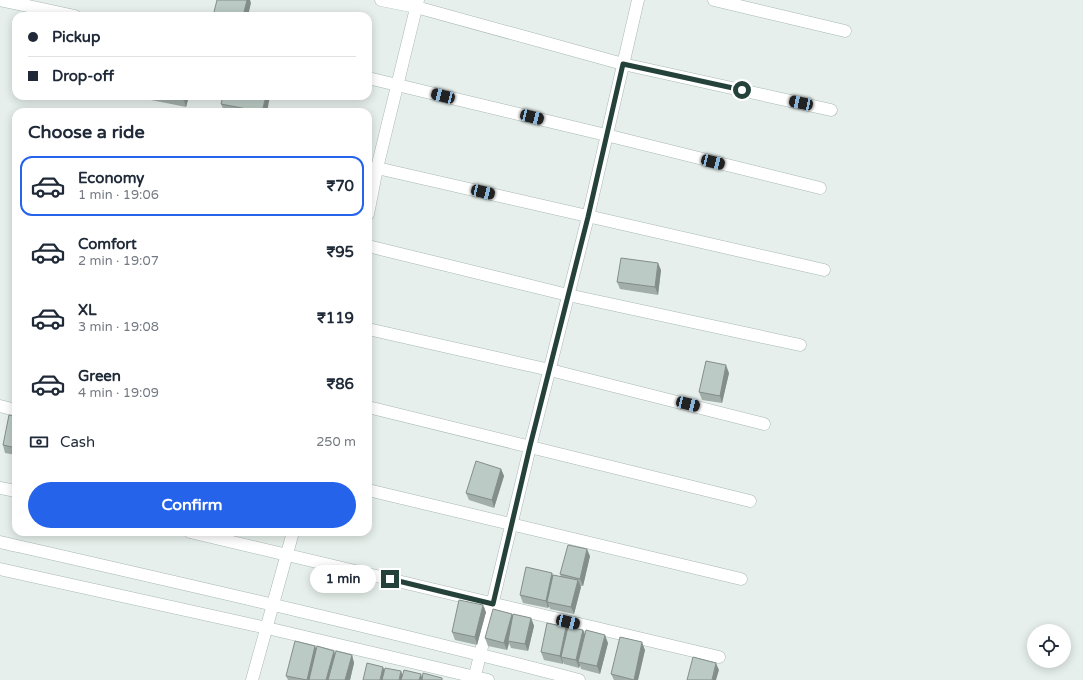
<!DOCTYPE html>
<meta charset="utf-8">
<style>
:root{--surface:#fff;--page:#f2f2f3;--text:#1f2937;--muted:#747a83;--line:#e0e1e3;--accent:#2563eb}
body{margin:0;font-family:"Varela Round",sans-serif;background:var(--page);color:var(--text);height:100vh;display:flex;flex-direction:column;font-size:15px;white-space:nowrap}
*{box-sizing:border-box;margin:0}
p{font-size:13px;color:var(--muted)}
.icon{flex:none;width:22px;height:22px;fill:none;stroke:currentColor;stroke-width:2;stroke-linecap:round;stroke-linejoin:round}
.map{position:relative;flex:1;overflow:hidden}
.details{position:absolute;left:12px;top:108px;width:360px;height:428px;display:flex;flex-direction:column;background:var(--surface);border-radius:12px;box-shadow:0 2px 10px #0003}
.details>*{flex:none}
.banner{position:absolute;left:12px;top:12px;width:360px;height:88px;border-radius:12px;box-shadow:0 2px 10px #0003;display:grid;align-content:center;height:88px;padding:0 16px;background:var(--surface)}
.buttons{position:absolute;left:1027px;top:624px;display:grid;gap:8px}
.buttons a{display:grid;place-items:center;width:44px;height:44px;border-radius:50%;background:var(--surface);box-shadow:0 2px 10px #0003;font-size:20px}
.end{position:absolute;width:18px;height:18px;margin:-9px;border:5px solid #24423a;background:#fff;box-shadow:0 0 0 2px #fff}
.from{border-radius:50%}
.bubble{position:absolute;height:28px;border-radius:14px;background:var(--surface);box-shadow:0 2px 10px #0003;font-size:13px;font-weight:700;line-height:28px;text-align:center}
.car{position:absolute;width:12px;height:24px;margin:-12px -6px;border-radius:5px;box-shadow:0 0 3px 1px #0007;background:linear-gradient(#222 24%,#8ab4d8 0 40%,#222 0 76%,#8ab4d8 0 86%,#222 0)}
.banner b{display:flex;align-items:center;gap:14px;height:38px;font-size:15px}
.banner b+b{border-top:1px solid var(--line)}
.banner i{width:10px;height:10px;background:var(--text)}
ul{padding:0;list-style:none}
li{display:flex;align-items:center;gap:12px;height:60px;margin:0 8px 6px;padding:0 8px;border:2px solid transparent;border-radius:12px}
li div{flex:1}
li b{display:block;font-size:15px}
li em{font-style:normal;font-weight:700}
li.active{border-color:var(--accent)}
li>.icon{width:36px;height:36px;stroke-width:1.5}
h2{padding:0 16px;font-size:18px;line-height:48px}
.pay{display:flex;align-items:center;gap:10px;height:44px;padding:0 16px;font-size:15px}
.pay p{margin-inline-start:auto}
.primary-button{display:flex;gap:8px;margin-top:auto;padding:8px 16px}
.primary-button a{flex:1;height:46px;border-radius:24px;background:var(--accent);color:#fff;font-size:16px;font-weight:700;line-height:46px;text-align:center}
.map>svg:first-child{display:block}
.lines{fill:none;stroke-linecap:round;stroke-linejoin:round}
.minor-casing{stroke:#a8b8b2;stroke-width:13}
.minor{stroke:#fff;stroke-width:12}
.wall{fill:#a1aea9}
.shaded-wall{fill:#838d89}
.building{fill:#bbcac4;stroke:#838d89}
.route{stroke:#24423a;stroke-width:5}
</style>
<div class="map">
<svg width="1083" height="680" viewBox="0 0 1083 680">
<rect width="100%" height="100%" fill="#e6efeb"/>
<g class="lines">
<g class="minor-casing">
<path id="minor" d="M 0,0 L 75,16
M 381,0 L 416,7 L 623,64 L 831,110
M 714,0 L 845,31
M 368,78 L 606,135 L 820,188
M 377,168 L 824,270
M 368,214 L 377,168 L 418,0
M 368,246 L 568,295 L 800,345
M 368,329 L 550,370 L 764,424
M 0,406 L 16,410
M 368,407 L 750,501
M 0,488 L 16,491
M 368,490 L 741,579
M 190,532 L 719,657
M 0,542 C 193,586 387,630 579,680
M 0,569 L 267,628 L 488,680
M 252,680 L 293,532
M 474,680 L 530,447 L 588,217 L 638,0"/>
</g>
<use href="#minor" class="minor"/>
</g>
<path class="wall" d="M 131,96 L 189,96 L 186,107 Z
M 221,104 L 267,112 L 227,112 L 224,111 Z
M 661,270 L 658,295 L 620,289 L 617,282 Z
M 729,373 L 722,403 L 702,400 L 699,392 Z
M 16,416 L 16,455 L 5,453 L 3,445 Z
M 501,469 L 504,476 L 494,508 L 469,500 L 466,493 Z
M 590,556 L 583,586 L 580,586 L 581,587 L 574,614 L 550,609 L 549,606 L 548,608 L 523,603 L 520,595 L 552,573 L 553,576 L 561,577 L 560,574 Z
M 486,612 L 477,645 L 455,640 L 452,632 Z
M 512,614 L 513,617 L 531,618 L 534,626 L 528,651 L 511,648 L 509,643 L 507,650 L 488,646 L 485,638 Z
M 566,627 L 567,629 L 583,630 L 585,634 L 608,643 L 600,674 L 581,669 L 580,665 L 579,668 L 564,664 L 563,662 L 563,664 L 544,660 L 541,652 Z
M 316,650 L 334,651 L 335,655 L 352,655 L 354,663 L 350,680 L 288,680 L 286,676 Z
M 645,650 L 638,680 L 614,680 L 611,674 Z"/>
<path class="shaded-wall" d="M 247,0 L 250,0 L 251,3 L 248,16 L 243,16 Z
M 184,96 L 189,96 L 186,107 L 184,100 Z
M 266,96 L 270,96 L 267,112 L 262,112 Z
M 658,263 L 661,270 L 658,295 L 655,287 Z
M 726,365 L 729,373 L 722,403 L 720,396 Z
M 501,469 L 504,476 L 494,508 L 492,500 Z
M 587,549 L 590,556 L 583,586 L 580,579 Z
M 552,573 L 554,580 L 547,602 L 549,606 L 548,608 L 546,601 Z
M 578,580 L 581,587 L 574,614 L 571,607 Z
M 483,605 L 486,612 L 477,645 L 475,637 Z
M 512,614 L 514,621 L 508,641 L 509,643 L 507,650 L 504,643 Z
M 531,618 L 534,626 L 528,651 L 525,644 Z
M 566,627 L 569,634 L 561,657 L 563,662 L 563,664 L 560,656 Z
M 583,630 L 586,637 L 578,662 L 580,665 L 579,668 L 576,660 Z
M 605,635 L 608,643 L 600,674 L 597,666 Z
M 642,642 L 645,650 L 638,680 L 634,680 Z
M 315,646 L 318,653 L 311,680 L 307,680 Z
M 334,651 L 336,658 L 331,680 L 326,680 Z
M 352,655 L 354,663 L 350,680 L 345,680 Z
M 716,663 L 719,670 L 716,680 L 712,680 Z
M 383,667 L 386,674 L 384,680 L 380,680 Z
M 401,671 L 404,679 L 403,680 L 399,680 Z
M 421,674 L 423,680 L 419,680 Z"/>
<path class="building" d="M 217,0 L 247,0 L 243,16 L 213,16 Z
M 164,96 L 184,96 L 184,100 Z
M 223,96 L 266,96 L 262,112 L 221,104 Z
M 621,258 L 658,263 L 655,287 L 617,282 Z
M 706,361 L 726,365 L 720,396 L 699,392 Z
M 9,415 L 16,416 L 16,448 L 3,445 Z
M 476,461 L 501,469 L 492,500 L 466,493 Z
M 568,545 L 587,549 L 580,579 L 560,574 Z
M 526,567 L 552,573 L 546,601 L 520,595 Z
M 553,575 L 578,580 L 571,607 L 547,602 Z
M 459,600 L 483,605 L 475,637 L 452,632 Z
M 493,609 L 512,614 L 504,643 L 485,638 Z
M 513,614 L 531,618 L 525,644 L 508,641 Z
M 547,623 L 566,627 L 560,656 L 541,652 Z
M 568,627 L 583,630 L 576,660 L 561,657 Z
M 586,630 L 605,635 L 597,666 L 578,662 Z
M 620,637 L 642,642 L 634,680 L 611,674 Z
M 295,641 L 315,646 L 307,680 L 286,676 Z
M 317,646 L 334,651 L 326,680 L 309,680 Z
M 336,651 L 352,655 L 345,680 L 328,680 Z
M 693,657 L 716,663 L 712,680 L 687,680 Z
M 367,663 L 383,667 L 380,680 L 363,680 Z
M 385,668 L 401,671 L 399,680 L 382,680 Z
M 404,670 L 421,674 L 419,680 L 401,680 Z
M 423,673 L 442,678 L 442,680 L 422,680 Z"/>
<g class="lines">
<path class="route" d="M 390,579 L 493,604 L 530,446 L 588,217 L 623,64 L 742,90"/>
</g>
</svg>
<div class="buttons">
<a><svg class="icon" aria-label="locate" viewBox="0 0 24 24"><circle cx="12" cy="12" r="6"/><path d="M12 2v4M12 18v4M2 12h4M18 12h4"/></svg></a>
</div>
<i class="end from" style="left:742px;top:90px"></i>
<i class="end" style="left:390px;top:579px"></i>
<div class="bubble" style="left:310px;top:565px;width:66px">1 min</div>
<i class="car" style="left:443px;top:96px;rotate:284deg"></i>
<i class="car" style="left:801px;top:103px;rotate:282deg"></i>
<i class="car" style="left:532px;top:117px;rotate:104deg"></i>
<i class="car" style="left:713px;top:162px;rotate:104deg"></i>
<i class="car" style="left:483px;top:192px;rotate:103deg"></i>
<i class="car" style="left:688px;top:404px;rotate:104deg"></i>
<i class="car" style="left:568px;top:622px;rotate:103deg"></i>
<div class="banner">
<b><i class="from"></i>Pickup</b>
<b><i></i>Drop-off</b>
</div>
<section class="details">
<h2>Choose a ride</h2>
<ul>
<li class="active"><svg class="icon" aria-label="car" viewBox="0 0 24 24"><path d="M5 17H2v-5l4-1 3-4h7l3 4 3 1v5h-3M9 17h6M6 11h13"/><circle cx="7" cy="17" r="2"/><circle cx="17" cy="17" r="2"/></svg><div><b>Economy</b><p>1 min · 19:06</p></div><em>₹70</em></li>
<li><svg class="icon" aria-label="car" viewBox="0 0 24 24"><path d="M5 17H2v-5l4-1 3-4h7l3 4 3 1v5h-3M9 17h6M6 11h13"/><circle cx="7" cy="17" r="2"/><circle cx="17" cy="17" r="2"/></svg><div><b>Comfort</b><p>2 min · 19:07</p></div><em>₹95</em></li>
<li><svg class="icon" aria-label="car" viewBox="0 0 24 24"><path d="M5 17H2v-5l4-1 3-4h7l3 4 3 1v5h-3M9 17h6M6 11h13"/><circle cx="7" cy="17" r="2"/><circle cx="17" cy="17" r="2"/></svg><div><b>XL</b><p>3 min · 19:08</p></div><em>₹119</em></li>
<li><svg class="icon" aria-label="car" viewBox="0 0 24 24"><path d="M5 17H2v-5l4-1 3-4h7l3 4 3 1v5h-3M9 17h6M6 11h13"/><circle cx="7" cy="17" r="2"/><circle cx="17" cy="17" r="2"/></svg><div><b>Green</b><p>4 min · 19:09</p></div><em>₹86</em></li>
</ul>
<div class="pay"><svg class="icon" aria-label="cash" viewBox="0 0 24 24"><path d="M3 7h18v10H3z"/><circle cx="12" cy="12" r="2"/></svg>Cash<p>250 m</p></div>
<div class="primary-button"><a>Confirm</a></div>
</section>
</div>
